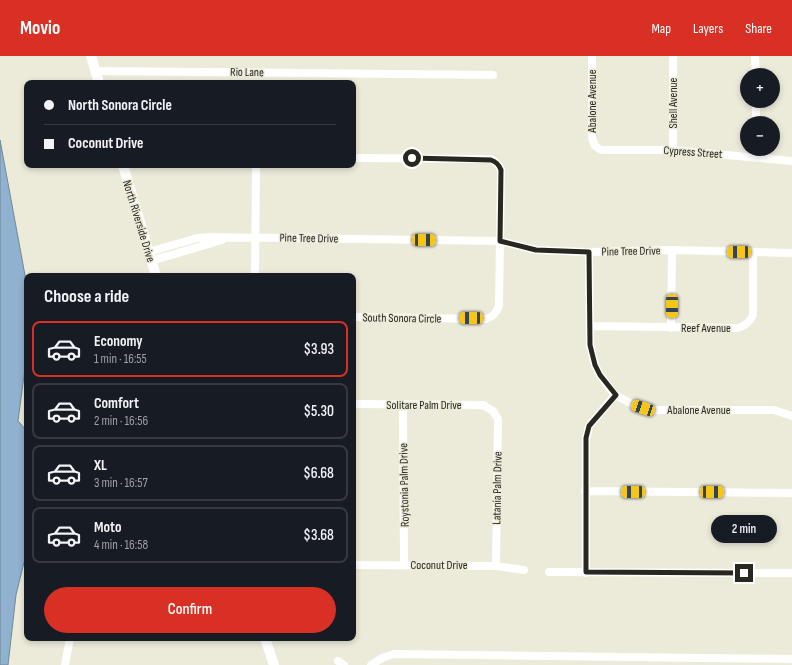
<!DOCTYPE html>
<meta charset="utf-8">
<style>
:root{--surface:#171b24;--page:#242831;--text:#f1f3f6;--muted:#9ea1a6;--line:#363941;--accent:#d93025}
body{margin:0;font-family:"Sofia Sans Condensed",sans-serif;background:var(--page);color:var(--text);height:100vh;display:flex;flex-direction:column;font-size:15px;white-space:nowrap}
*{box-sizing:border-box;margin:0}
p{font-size:13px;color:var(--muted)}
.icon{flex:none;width:22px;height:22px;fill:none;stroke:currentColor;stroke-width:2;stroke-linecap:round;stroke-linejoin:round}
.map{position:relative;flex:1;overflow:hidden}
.sheet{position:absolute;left:24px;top:217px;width:332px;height:368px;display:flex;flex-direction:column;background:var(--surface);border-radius:8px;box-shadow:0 2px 6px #0003}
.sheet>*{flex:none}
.banner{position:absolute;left:24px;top:24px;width:332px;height:88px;border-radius:8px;box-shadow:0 2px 6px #0003;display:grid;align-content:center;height:88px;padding:0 20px;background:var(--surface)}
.tools{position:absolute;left:740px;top:12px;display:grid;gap:8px}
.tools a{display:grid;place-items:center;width:40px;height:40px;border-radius:50%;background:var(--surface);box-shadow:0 2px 6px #0003;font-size:20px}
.end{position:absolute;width:18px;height:18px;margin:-9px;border:5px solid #282720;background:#fff;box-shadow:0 0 0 2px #fff}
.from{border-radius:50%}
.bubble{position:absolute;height:28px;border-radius:14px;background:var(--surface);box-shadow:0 2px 6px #0003;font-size:13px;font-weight:600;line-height:28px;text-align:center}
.car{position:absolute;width:12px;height:24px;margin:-12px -6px;border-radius:5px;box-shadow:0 0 3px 1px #0007;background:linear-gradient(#f5c518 24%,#345 0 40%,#f5c518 0 76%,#345 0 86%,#f5c518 0)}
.banner b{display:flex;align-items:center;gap:14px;height:38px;font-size:15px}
.banner b+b{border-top:1px solid var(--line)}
.banner i{width:10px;height:10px;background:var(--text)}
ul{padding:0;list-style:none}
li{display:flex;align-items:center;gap:12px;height:56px;margin:0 8px 6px;padding:0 12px;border:2px solid var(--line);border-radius:8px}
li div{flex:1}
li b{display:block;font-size:15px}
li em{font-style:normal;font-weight:600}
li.current{border-color:var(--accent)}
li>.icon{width:36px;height:36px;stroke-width:1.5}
h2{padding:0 20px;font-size:18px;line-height:48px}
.button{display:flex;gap:8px;margin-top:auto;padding:8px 20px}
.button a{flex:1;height:46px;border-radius:24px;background:var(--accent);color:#fff;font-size:16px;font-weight:600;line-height:46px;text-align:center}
header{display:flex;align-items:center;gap:24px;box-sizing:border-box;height:56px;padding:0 20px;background:var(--accent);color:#fff}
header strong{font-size:19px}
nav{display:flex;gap:22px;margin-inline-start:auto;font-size:14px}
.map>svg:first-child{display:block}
.water{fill:#90b1cf;stroke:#71889a}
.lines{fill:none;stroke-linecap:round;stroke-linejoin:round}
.minor{stroke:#fff;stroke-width:8}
.tertiary{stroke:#fff;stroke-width:10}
.route{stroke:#282720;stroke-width:5}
.labels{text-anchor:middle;stroke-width:3;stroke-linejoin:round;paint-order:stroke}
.street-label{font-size:12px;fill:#282720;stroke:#ecead9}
</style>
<header>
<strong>Movio</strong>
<nav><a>Map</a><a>Layers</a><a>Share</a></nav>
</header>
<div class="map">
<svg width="792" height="609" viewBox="0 0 792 609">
<rect width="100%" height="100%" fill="#ecead9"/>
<path class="water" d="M 0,84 L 27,230 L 27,297 L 18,365 L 27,375 L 27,494 L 16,539 L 8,609 L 0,609 Z"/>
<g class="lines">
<path class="minor" d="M 592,0 L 592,82 L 595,90 L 601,94 L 673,94 L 792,105
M 755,0 L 756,19
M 96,15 L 493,19
M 756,45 L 756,67
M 756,93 L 756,102
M 673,94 L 673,0
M 353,102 L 491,103 C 497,106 499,109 501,114 L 499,250 C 496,257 493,261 486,263 L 353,261
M 149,196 L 197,182 L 209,181 L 500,185 L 536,194 L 589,196 L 672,194 L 792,197
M 589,196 L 590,289 L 595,309 L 600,319 L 615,339 L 634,349 L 654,354 L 774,354 L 792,360
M 151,205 L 222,184
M 255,220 L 256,109
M 590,270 L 738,272 C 745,270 750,266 753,259 L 753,196
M 671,272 L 672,194
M 353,348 L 483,349 L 493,355 L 498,363 L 496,510
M 403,349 L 404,509
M 585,435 L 792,437
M 353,509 L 496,510 L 524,514
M 549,516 L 792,517
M 586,517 L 586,383 L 589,370 L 615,339
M 338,605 L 344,609
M 65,609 L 70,582
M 371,609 L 382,602 L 394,598 L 792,603"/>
<path class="tertiary" d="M 91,0 L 99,27
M 123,109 L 156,220
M 265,582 L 274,609"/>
</g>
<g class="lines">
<path class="route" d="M 412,102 L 491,104 C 497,106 499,109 501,114 L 500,185 L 536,194 L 589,196 L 590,289 L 595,309 L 600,319 L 616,339 L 589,370 L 586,382 L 586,516 L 744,517"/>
</g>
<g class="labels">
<g class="street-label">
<text transform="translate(247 16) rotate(1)" y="4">Rio Lane</text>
<text transform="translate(592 45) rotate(-90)" y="4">Abalone Avenue</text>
<text transform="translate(673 47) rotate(-90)" y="4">Shell Avenue</text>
<text transform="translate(693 96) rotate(4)" y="4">Cypress Street</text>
<text transform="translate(139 165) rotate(73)" y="4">North Riverside Drive</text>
<text transform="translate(309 182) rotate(1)" y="4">Pine Tree Drive</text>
<text transform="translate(631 195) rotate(-1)" y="4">Pine Tree Drive</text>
<text transform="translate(402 262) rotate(1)" y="4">South Sonora Circle</text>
<text x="706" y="276">Reef Avenue</text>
<text x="424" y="353">Solitare Palm Drive</text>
<text x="699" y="358">Abalone Avenue</text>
<text transform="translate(404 429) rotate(-91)" y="4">Roystonia Palm Drive</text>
<text transform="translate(497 432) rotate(-89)" y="4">Latania Palm Drive</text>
<text x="439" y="513">Coconut Drive</text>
</g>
</g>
</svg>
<div class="tools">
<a>+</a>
<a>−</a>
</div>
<i class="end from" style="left:412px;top:102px"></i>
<i class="end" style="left:744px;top:517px"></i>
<div class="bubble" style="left:711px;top:459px;width:66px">2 min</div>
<i class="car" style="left:424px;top:184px;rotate:91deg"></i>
<i class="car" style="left:739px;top:196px;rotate:271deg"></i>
<i class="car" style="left:672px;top:250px;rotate:180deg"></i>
<i class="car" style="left:471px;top:262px;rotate:270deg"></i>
<i class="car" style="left:643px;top:352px;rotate:288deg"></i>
<i class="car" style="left:633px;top:436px;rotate:270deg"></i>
<i class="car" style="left:712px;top:436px;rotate:90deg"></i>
<div class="banner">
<b><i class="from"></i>North Sonora Circle</b>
<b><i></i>Coconut Drive</b>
</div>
<section class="sheet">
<h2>Choose a ride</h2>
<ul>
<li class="current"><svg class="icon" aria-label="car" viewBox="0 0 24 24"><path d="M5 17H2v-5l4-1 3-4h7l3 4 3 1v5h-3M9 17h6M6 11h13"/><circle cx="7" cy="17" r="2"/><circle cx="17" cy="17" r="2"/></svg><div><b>Economy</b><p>1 min · 16:55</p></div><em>$3.93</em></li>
<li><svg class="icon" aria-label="car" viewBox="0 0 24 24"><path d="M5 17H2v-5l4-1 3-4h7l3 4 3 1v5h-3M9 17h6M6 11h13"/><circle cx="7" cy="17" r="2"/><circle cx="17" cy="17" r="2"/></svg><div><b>Comfort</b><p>2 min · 16:56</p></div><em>$5.30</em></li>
<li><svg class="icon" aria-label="car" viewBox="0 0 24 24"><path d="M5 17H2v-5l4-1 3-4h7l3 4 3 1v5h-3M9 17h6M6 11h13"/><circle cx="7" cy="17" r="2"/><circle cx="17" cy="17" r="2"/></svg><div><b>XL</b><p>3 min · 16:57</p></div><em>$6.68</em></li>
<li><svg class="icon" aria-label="car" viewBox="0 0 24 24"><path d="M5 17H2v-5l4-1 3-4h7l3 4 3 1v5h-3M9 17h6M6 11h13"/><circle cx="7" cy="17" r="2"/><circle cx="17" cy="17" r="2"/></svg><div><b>Moto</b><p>4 min · 16:58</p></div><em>$3.68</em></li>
</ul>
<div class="button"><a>Confirm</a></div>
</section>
</div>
